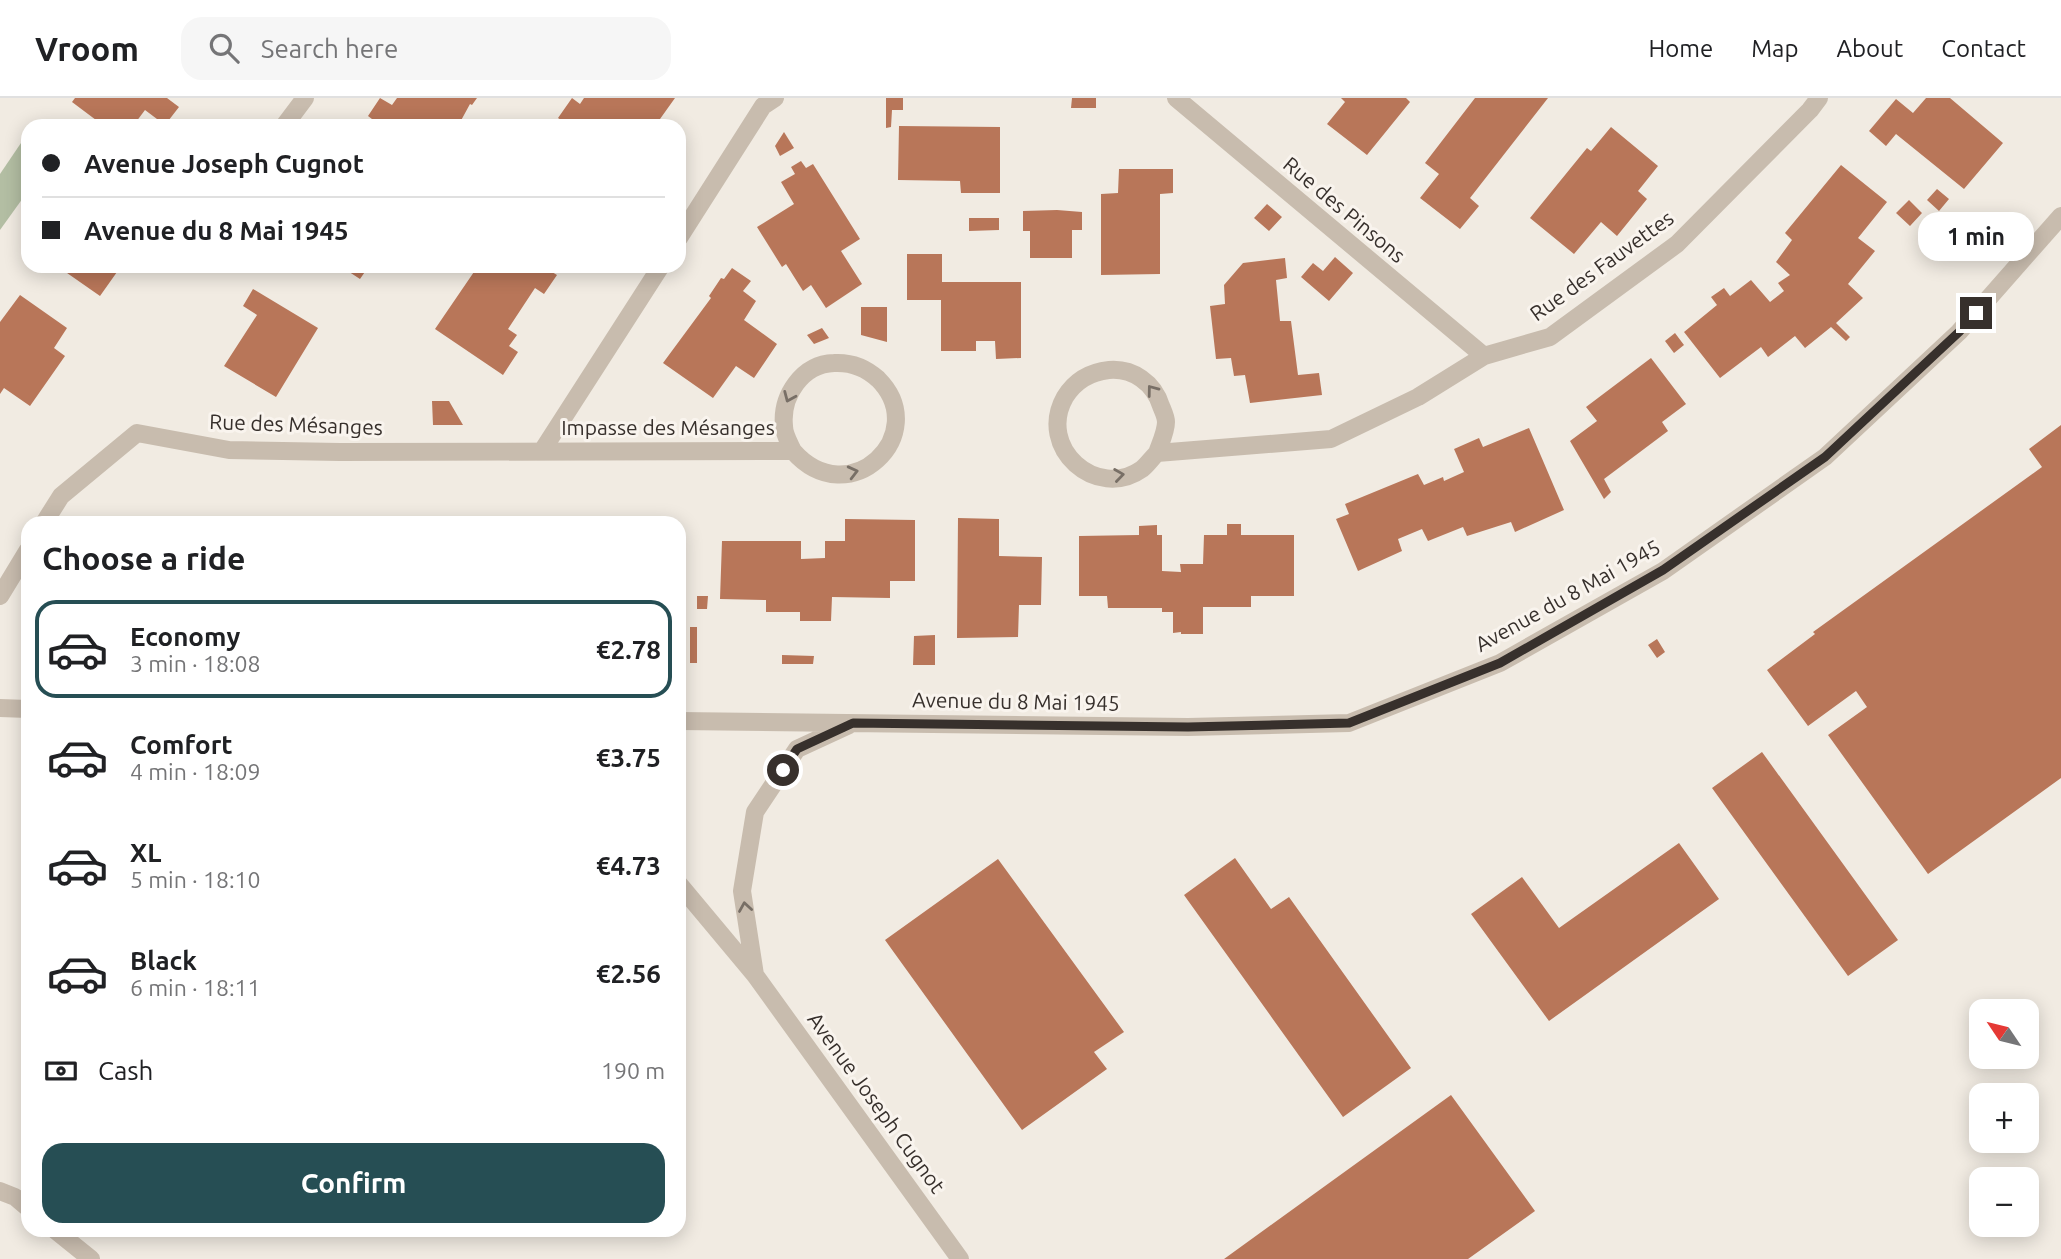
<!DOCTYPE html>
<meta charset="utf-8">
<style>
:root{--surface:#fff;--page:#f6f6f6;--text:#202124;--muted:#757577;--line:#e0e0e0;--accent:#264e54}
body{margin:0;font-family:Ubuntu,sans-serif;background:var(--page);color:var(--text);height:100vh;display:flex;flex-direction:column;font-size:26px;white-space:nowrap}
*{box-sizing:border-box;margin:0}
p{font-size:23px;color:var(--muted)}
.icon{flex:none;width:38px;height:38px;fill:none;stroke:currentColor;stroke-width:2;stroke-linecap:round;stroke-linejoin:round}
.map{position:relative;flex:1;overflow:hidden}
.sheet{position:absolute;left:21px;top:418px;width:665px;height:721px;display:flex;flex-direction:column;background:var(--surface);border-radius:21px;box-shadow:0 4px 18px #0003}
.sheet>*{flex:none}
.guide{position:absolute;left:21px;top:21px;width:665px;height:154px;border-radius:21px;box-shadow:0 4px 18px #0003;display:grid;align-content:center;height:154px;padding:0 21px;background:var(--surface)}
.needle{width:46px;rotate:305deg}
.controls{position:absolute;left:1969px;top:901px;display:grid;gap:14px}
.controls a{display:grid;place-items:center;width:70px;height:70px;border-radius:14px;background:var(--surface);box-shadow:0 4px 18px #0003;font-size:35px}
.end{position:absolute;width:32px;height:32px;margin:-16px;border:9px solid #37302c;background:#fff;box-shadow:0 0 0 4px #fff}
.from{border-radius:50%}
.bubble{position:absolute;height:49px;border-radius:21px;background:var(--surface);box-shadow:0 4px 18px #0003;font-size:23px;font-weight:700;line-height:49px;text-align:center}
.guide b{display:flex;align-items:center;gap:24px;height:66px;font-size:26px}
.guide b+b{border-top:2px solid var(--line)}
.guide i{width:18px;height:18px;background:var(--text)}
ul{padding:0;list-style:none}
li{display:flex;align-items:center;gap:21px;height:98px;margin:0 14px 10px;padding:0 7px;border:4px solid transparent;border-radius:21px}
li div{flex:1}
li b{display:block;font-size:26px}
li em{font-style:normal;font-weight:700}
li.current{border-color:var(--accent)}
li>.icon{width:63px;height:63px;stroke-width:1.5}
h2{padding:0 21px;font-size:32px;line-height:84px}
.pay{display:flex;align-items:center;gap:18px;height:77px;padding:0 21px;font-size:26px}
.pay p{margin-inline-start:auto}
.cta{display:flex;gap:14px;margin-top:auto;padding:14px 21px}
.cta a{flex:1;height:80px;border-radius:21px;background:var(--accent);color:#fff;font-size:28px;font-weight:700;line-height:80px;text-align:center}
header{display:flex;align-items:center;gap:42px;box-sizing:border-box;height:98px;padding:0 35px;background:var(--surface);border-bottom:2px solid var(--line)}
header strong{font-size:33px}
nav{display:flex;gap:38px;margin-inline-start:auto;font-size:24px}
.search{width:490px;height:63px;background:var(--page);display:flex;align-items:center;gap:18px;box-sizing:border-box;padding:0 24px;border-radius:21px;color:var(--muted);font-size:26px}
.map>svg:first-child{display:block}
.green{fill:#b3bea3}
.building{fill:#b87659}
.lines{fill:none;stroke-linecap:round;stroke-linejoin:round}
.lane{stroke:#c8bcae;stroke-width:18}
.street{stroke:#c8bcae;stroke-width:18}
.oneway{stroke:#786f66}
.route{stroke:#37302c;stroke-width:9}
.labels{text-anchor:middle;stroke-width:6;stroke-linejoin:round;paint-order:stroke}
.street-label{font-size:21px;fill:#37302c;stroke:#f9f4ee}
</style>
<header>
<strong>Vroom</strong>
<div class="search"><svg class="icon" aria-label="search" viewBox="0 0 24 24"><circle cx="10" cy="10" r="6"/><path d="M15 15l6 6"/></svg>Search here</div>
<nav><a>Home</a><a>Map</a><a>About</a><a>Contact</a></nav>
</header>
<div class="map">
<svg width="2061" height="1161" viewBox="0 0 2061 1161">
<rect width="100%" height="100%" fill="#f1ebe2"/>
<path class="green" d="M 23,42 L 28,45 L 28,93 L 0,132 L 0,76 Z"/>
<path class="building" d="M 75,0 L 167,0 L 179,9 L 165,27 L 145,12 L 133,28 L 104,28 L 72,4 Z
M 380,0 L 392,7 L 397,0 L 477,0 L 472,7 L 470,6 L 458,28 L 379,28 L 380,27 L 368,18 Z
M 572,0 L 580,6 L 584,0 L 675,0 L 655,28 L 570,28 L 558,20 Z
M 886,0 L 903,0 L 903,12 L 892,12 L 891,29 L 886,30 Z
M 1072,0 L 1096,0 L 1096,10 L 1071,10 Z
M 1341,0 L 1406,0 L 1410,4 L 1367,57 L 1327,26 L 1345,4 Z
M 1475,0 L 1548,0 L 1470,100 L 1479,108 L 1460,131 L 1420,100 L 1439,76 L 1425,65 Z
M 1926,0 L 1950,0 L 2003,45 L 1964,91 L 1896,36 L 1886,48 L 1869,33 L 1896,1 L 1913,15 Z
M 899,28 L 1000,29 L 1000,95 L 961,95 L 960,83 L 898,82 Z
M 1611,29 L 1658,68 L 1638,93 L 1647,101 L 1617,138 L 1601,124 L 1574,156 L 1530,120 L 1587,50 L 1591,53 Z
M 784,34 L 794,50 L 780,58 L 775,48 Z
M 801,63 L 806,70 L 813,66 L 860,141 L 841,153 L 862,186 L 826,210 L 811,187 L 803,193 L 786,166 L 782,169 L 757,129 L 794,106 L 781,84 L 795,76 L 791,69 Z
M 1841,67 L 1887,104 L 1858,140 L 1875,153 L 1848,186 L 1863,200 L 1836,225 L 1850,239 L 1846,243 L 1831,229 L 1805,250 L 1795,238 L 1768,259 L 1761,249 L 1720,280 L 1684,234 L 1717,207 L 1711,199 L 1724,190 L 1730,198 L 1751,182 L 1770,204 L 1784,193 L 1778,185 L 1790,177 L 1776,164 L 1792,142 L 1785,135 Z
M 1119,71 L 1173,71 L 1173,95 L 1160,96 L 1160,176 L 1101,177 L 1101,96 L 1118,95 Z
M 1937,91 L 1949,101 L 1939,113 L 1927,102 Z
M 1909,102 L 1922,115 L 1910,128 L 1896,115 Z
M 1267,106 L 1282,119 L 1269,133 L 1254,120 Z
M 1057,112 L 1082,114 L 1082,132 L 1072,132 L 1072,160 L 1030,160 L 1030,133 L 1023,133 L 1023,113 Z
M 969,120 L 999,120 L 999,132 L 969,133 Z
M 907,156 L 942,156 L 942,184 L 1021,184 L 1021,260 L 996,261 L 995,243 L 976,243 L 976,253 L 941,253 L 941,202 L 907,202 Z
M 1335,159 L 1353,175 L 1329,203 L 1301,179 L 1313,165 L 1323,173 Z
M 1285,160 L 1287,180 L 1276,182 L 1280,223 L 1291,223 L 1298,277 L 1319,275 L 1322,297 L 1250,305 L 1245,277 L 1234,278 L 1231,260 L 1216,261 L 1210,208 L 1225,206 L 1224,187 L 1243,165 Z
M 57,168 L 108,168 L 117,174 L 100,198 Z
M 340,168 L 369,168 L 360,181 Z
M 478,168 L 542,168 L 557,177 L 544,196 L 535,190 L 508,231 L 517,237 L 509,248 L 518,254 L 503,277 L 435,231 Z
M 732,170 L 751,183 L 743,193 L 756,203 L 744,222 L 777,246 L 754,280 L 736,268 L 713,300 L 663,265 L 711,200 L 709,198 L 721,180 L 724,181 Z
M 253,191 L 318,230 L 276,299 L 224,268 L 257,217 L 243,208 Z
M 20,197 L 67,230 L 54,250 L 65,258 L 30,308 L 4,290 L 0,296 L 0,224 Z
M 861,209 L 887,209 L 887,244 L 861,237 Z
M 822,230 L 829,240 L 814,246 L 807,237 Z
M 1675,235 L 1684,247 L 1674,255 L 1665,243 Z
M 1651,260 L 1686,306 L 1662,324 L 1668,333 L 1604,381 L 1611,394 L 1604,401 L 1570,343 L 1597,323 L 1586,309 Z
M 432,303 L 449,303 L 463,327 L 433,327 Z
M 2061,327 L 2061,680 L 1928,776 L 1828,637 L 1867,609 L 1856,593 L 1808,628 L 1767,572 L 1815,536 L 1813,534 L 2042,369 L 2029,351 Z
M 1529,330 L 1564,412 L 1515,434 L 1511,424 L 1467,438 L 1463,429 L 1428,443 L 1422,431 L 1398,441 L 1402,453 L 1358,473 L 1336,421 L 1349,416 L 1345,406 L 1418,376 L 1424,387 L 1443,379 L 1444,383 L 1464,374 L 1454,351 L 1479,340 L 1483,349 Z
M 958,420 L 999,421 L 999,458 L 1042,459 L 1041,507 L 1019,507 L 1018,539 L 957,540 Z
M 845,421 L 915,422 L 915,483 L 890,483 L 890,500 L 832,499 L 831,523 L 800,523 L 800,514 L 766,514 L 766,502 L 720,501 L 722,443 L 801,443 L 801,461 L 825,460 L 825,443 L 845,443 Z
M 1227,426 L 1241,426 L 1241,437 L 1294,437 L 1294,498 L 1251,498 L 1251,509 L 1203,509 L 1203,536 L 1181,536 L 1181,534 L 1173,535 L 1173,514 L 1162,514 L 1162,510 L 1108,510 L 1107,498 L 1079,498 L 1079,438 L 1139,437 L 1139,428 L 1157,427 L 1157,437 L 1162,437 L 1162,473 L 1181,474 L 1180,466 L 1203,466 L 1204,437 L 1227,437 Z
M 697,498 L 708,498 L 707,511 L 697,511 Z
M 690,529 L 697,529 L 697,565 L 690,565 Z
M 935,537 L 935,567 L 913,567 L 914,538 Z
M 1657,541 L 1665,554 L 1657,560 L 1648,547 Z
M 782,557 L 814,558 L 813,566 L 782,566 Z
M 1762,654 L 1898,842 L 1848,878 L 1712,690 Z
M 1679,745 L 1719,801 L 1549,923 L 1471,816 L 1522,779 L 1559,830 Z
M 1235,760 L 1271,811 L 1289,799 L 1411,970 L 1343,1019 L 1184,797 Z
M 998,761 L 1124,934 L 1094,954 L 1107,971 L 1022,1032 L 885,842 Z
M 1451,997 L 1535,1113 L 1468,1161 L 1224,1161 Z"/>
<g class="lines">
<path class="lane" d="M 0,1093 L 15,1099 L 28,1110
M 55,1132 L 91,1161"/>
<path class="street" d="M 1176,0 L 1484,258
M 284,28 L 305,0
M 679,140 L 763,8 L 775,0
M 542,353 L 661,168
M 1157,355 C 1160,346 1166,334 1166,324 C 1166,319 1163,313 1161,308 C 1154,285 1133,270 1109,272 C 1090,274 1075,283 1065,299 C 1036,350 1097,403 1142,371 C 1147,367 1152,360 1157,355 L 1331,341 L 1418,299 L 1484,258 L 1550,239 L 1677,146 L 1810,12 L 1819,0
M 44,425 L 61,398 L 137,335 L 229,352 L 340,354 L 793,353 C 849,417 933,336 878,281 C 866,270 851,264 834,265 C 802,266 781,298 784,328 C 784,337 790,346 793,353
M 0,498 L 28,452
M 0,610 L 28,611
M 679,623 L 1188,629 L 1349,625 L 1500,565 L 1663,473 L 1825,359 L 1959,234 L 2061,118
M 679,786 L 755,877 L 960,1161
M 755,877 L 742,793 L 755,714 L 797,651 L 849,627"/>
</g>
<defs><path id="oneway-chevron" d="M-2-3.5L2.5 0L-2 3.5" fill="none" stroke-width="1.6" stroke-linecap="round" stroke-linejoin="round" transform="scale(1.75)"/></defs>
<g class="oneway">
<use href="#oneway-chevron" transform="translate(1152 292) rotate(-127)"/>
<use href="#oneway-chevron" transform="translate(789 299) rotate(113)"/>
<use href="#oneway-chevron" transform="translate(853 374) rotate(-14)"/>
<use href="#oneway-chevron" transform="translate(1119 377) rotate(-8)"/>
<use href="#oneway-chevron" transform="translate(745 809) rotate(-99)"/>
</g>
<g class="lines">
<path class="route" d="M 783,672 L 797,651 L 853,625 L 1188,629 L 1349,625 L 1500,565 L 1663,472 L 1825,359 L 1959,234 L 1976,215"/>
</g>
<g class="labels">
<g class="street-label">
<text transform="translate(1344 112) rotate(40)" y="7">Rue des Pinsons</text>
<text transform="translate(1602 168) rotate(-36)" y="7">Rue des Fauvettes</text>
<text transform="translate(296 327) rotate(2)" y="7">Rue des Mésanges</text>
<text x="668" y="337">Impasse des Mésanges</text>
<text transform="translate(1568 498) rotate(-29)" y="7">Avenue du 8 Mai 1945</text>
<text transform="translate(1016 604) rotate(1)" y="7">Avenue du 8 Mai 1945</text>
<text transform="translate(876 1005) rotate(54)" y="7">Avenue Joseph Cugnot</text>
</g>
</g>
</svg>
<div class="controls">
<a><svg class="needle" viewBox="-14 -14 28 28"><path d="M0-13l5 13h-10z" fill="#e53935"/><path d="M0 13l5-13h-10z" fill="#757577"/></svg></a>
<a>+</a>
<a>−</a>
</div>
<i class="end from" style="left:783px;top:672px"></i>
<i class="end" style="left:1976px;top:215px"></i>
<div class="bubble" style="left:1918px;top:114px;width:116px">1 min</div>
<div class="guide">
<b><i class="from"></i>Avenue Joseph Cugnot</b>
<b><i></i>Avenue du 8 Mai 1945</b>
</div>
<section class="sheet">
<h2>Choose a ride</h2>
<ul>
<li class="current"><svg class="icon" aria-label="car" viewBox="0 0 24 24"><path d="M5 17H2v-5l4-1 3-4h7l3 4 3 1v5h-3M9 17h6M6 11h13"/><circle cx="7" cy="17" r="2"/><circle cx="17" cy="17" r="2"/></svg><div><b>Economy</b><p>3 min · 18:08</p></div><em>€2.78</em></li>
<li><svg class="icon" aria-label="car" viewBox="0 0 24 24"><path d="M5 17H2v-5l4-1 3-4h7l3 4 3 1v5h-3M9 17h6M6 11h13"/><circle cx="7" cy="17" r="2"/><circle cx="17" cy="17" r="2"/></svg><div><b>Comfort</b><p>4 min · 18:09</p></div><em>€3.75</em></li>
<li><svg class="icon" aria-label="car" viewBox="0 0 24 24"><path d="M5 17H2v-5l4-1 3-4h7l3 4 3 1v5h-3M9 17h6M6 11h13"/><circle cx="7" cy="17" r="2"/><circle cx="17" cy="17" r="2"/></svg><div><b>XL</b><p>5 min · 18:10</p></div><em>€4.73</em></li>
<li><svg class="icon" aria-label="car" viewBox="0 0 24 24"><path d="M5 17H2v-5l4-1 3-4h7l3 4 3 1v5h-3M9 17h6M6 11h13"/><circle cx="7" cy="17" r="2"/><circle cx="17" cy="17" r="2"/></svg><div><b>Black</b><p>6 min · 18:11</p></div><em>€2.56</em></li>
</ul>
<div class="pay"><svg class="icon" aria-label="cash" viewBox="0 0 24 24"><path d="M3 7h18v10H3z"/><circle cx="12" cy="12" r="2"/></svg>Cash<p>190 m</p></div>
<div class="cta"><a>Confirm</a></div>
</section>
</div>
